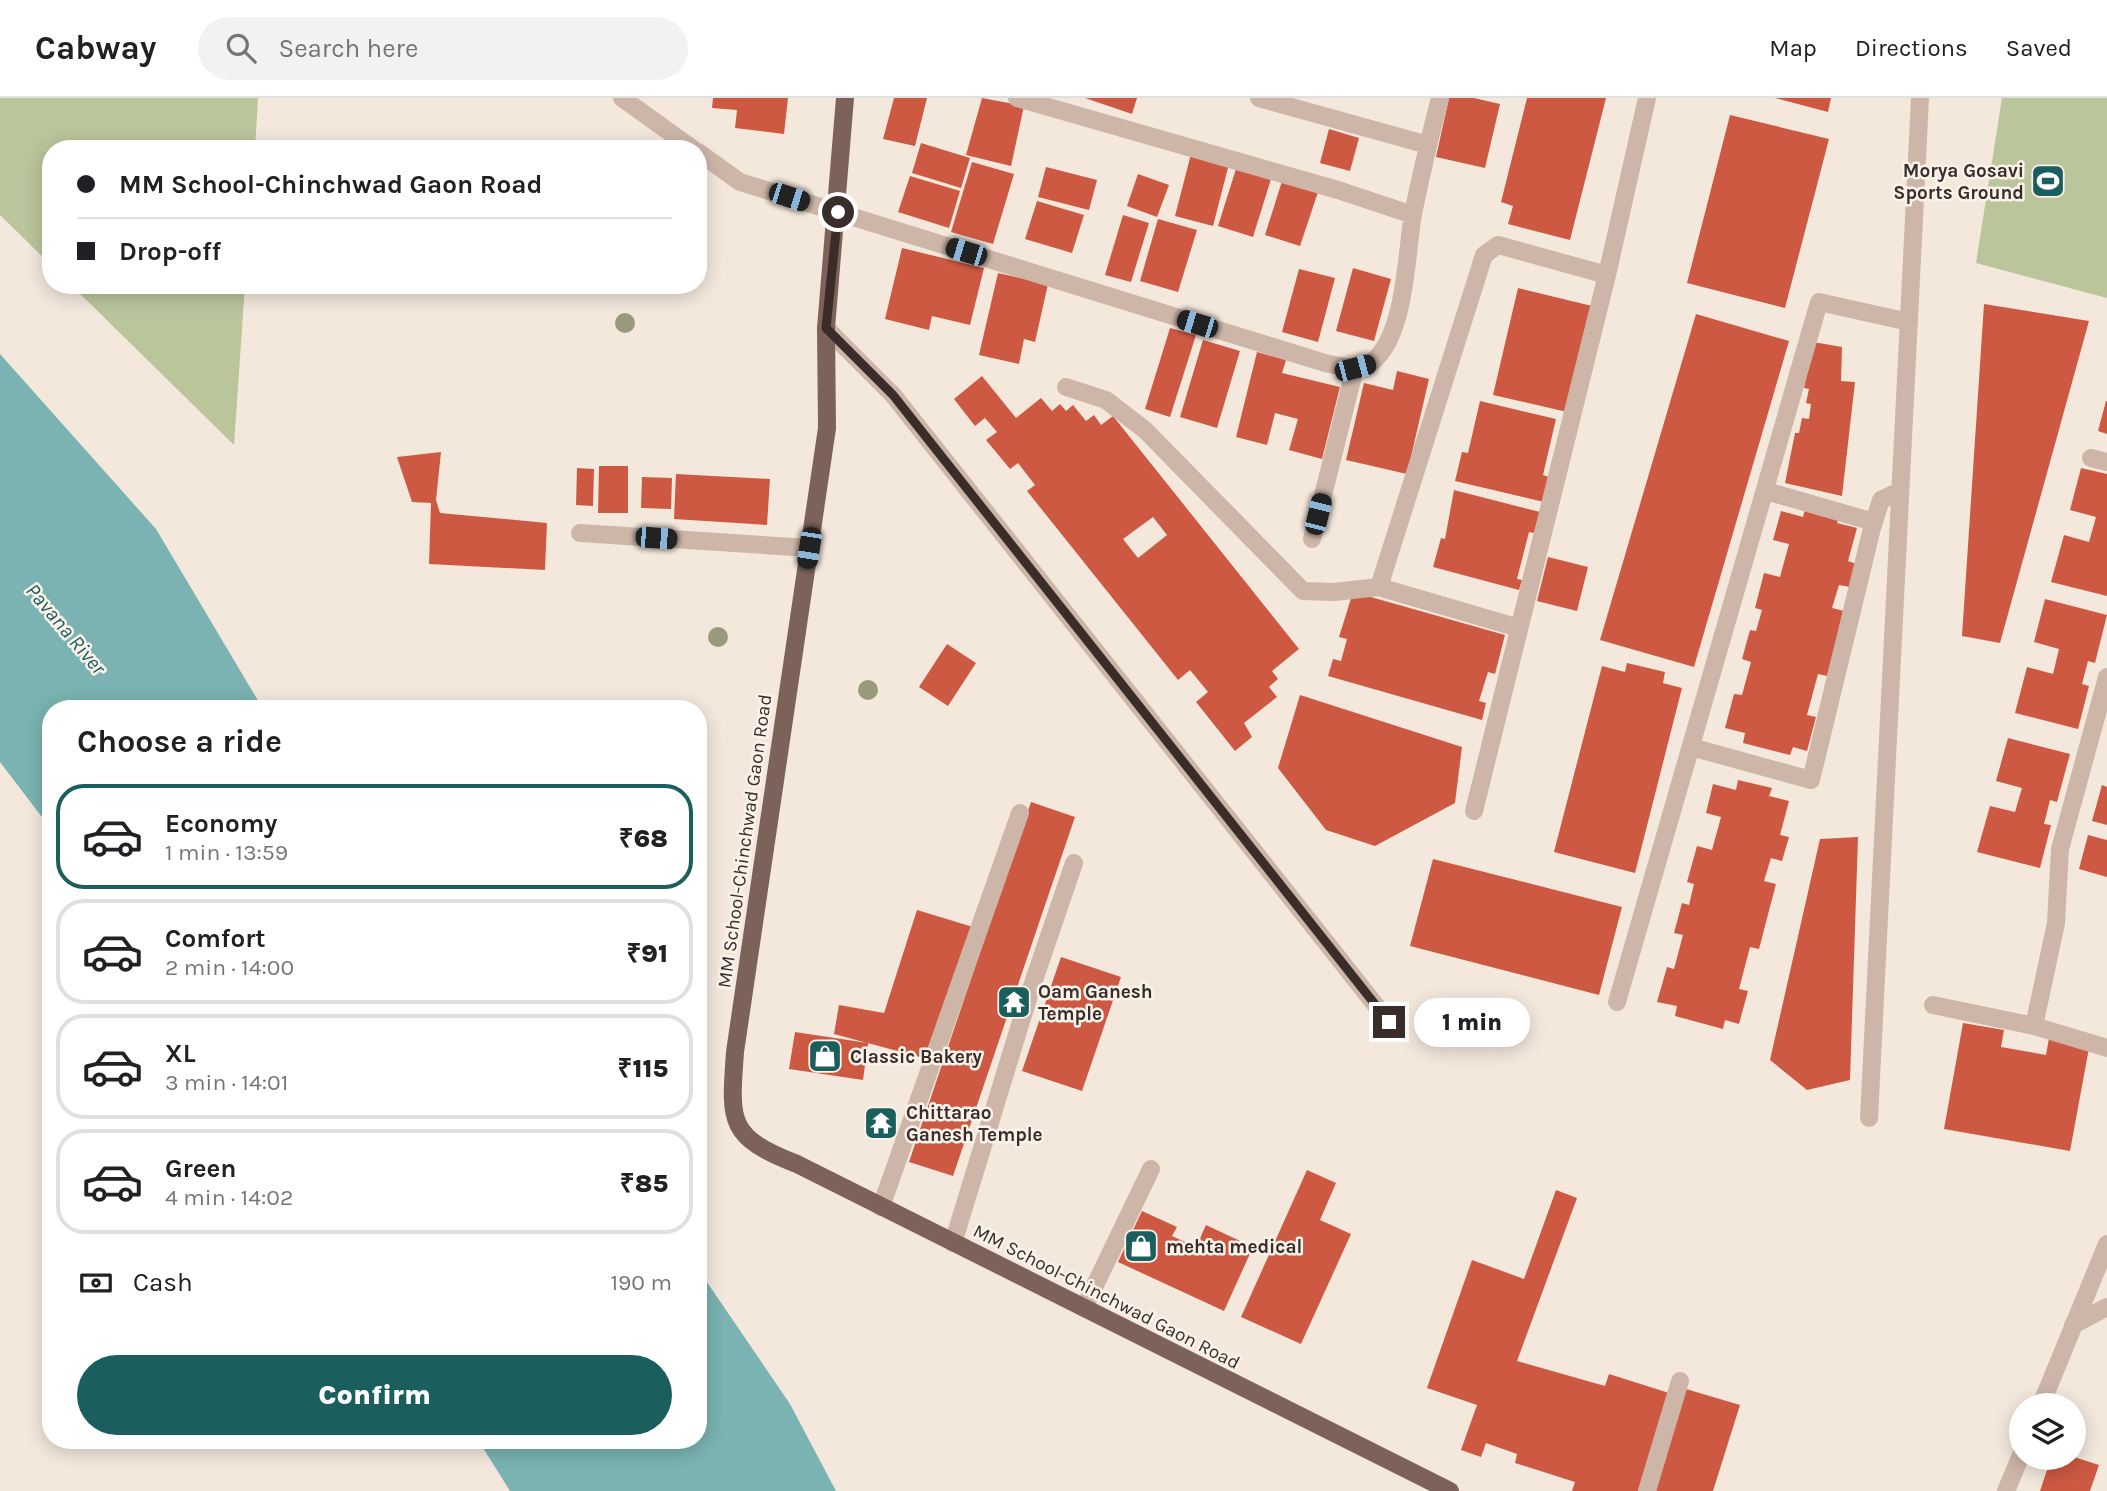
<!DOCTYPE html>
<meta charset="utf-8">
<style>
:root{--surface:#fff;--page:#f2f2f2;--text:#202124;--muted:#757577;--line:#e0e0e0;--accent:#1b5e5e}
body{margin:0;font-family:Karla,sans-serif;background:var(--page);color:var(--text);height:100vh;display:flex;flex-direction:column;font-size:26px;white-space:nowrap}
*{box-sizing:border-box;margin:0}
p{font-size:23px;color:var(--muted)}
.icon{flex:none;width:38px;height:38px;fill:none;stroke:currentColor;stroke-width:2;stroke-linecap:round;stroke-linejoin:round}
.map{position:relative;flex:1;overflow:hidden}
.side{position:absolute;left:42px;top:602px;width:665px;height:749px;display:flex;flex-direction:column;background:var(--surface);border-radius:28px;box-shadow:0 4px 18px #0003}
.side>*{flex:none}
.guide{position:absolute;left:42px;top:42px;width:665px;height:154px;border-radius:28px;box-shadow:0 4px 18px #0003;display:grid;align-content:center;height:154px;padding:0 35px;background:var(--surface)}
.controls{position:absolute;left:2009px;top:1295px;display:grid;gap:14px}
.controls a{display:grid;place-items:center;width:77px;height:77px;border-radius:50%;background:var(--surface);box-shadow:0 4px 18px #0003;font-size:35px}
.end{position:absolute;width:32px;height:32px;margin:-16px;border:9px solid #3a2d29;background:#fff;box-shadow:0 0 0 4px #fff}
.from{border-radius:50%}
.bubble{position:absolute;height:49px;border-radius:24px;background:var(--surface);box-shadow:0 4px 18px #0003;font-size:23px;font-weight:800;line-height:49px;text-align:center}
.car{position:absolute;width:21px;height:42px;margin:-21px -10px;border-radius:9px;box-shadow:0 0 5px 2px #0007;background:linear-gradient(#222 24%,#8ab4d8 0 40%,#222 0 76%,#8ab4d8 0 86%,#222 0)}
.guide b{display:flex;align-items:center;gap:24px;height:66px;font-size:26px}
.guide b+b{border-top:2px solid var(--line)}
.guide i{width:18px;height:18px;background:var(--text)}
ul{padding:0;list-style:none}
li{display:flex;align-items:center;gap:21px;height:105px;margin:0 14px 10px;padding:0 21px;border:4px solid var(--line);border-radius:28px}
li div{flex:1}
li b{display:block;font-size:26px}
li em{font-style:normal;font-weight:800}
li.on{border-color:var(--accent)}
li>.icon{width:63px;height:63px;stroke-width:1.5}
h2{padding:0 35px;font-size:32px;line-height:84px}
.pay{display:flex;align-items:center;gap:18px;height:77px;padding:0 35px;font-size:26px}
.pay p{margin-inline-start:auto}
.button{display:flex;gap:14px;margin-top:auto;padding:14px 35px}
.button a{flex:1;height:80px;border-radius:42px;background:var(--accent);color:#fff;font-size:28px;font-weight:800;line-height:80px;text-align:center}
header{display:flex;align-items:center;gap:42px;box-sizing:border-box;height:98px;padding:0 35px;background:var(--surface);border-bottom:2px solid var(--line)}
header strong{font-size:33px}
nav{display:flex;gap:38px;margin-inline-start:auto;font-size:24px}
.search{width:490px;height:63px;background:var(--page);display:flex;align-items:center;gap:18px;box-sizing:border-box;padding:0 24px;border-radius:38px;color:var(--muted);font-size:26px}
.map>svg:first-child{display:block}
.green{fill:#bac59c}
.water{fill:#7ab3b1}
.building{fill:#ce5942;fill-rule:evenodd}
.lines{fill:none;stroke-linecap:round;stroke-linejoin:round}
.minor{stroke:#cdb6a8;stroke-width:18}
.major{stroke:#7d6259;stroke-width:18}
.tree{fill:#989a7b}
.route{stroke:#3a2d29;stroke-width:9}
.labels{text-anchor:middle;stroke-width:5;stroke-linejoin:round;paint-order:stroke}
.poi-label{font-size:19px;font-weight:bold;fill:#3a2d29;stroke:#fbf2ea;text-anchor:start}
.street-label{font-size:19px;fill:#3a2d29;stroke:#fbf2ea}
.water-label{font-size:21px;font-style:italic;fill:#1b5e5e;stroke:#fbf2ea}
</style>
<header>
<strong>Cabway</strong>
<div class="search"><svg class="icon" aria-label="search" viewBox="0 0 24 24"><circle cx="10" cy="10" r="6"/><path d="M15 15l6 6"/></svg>Search here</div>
<nav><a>Map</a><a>Directions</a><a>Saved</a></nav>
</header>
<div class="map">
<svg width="2107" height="1393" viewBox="0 0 2107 1393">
<rect width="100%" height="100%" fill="#f4e8dd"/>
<path class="green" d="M 0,0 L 258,0 L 255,51 L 51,51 L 51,167 L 0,117 Z
M 2002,0 L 2107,0 L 2107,200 L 1976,165 Z
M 71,187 L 245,187 L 234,347 Z"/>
<path class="water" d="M 0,256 L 156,431 L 263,611 L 51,611 L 51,731 L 0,664 Z
M 698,1171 L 790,1306 L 836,1393 L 510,1393 L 478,1342 L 698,1342 Z"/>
<path class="building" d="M 713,0 L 788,0 L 784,36 L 735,30 L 737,12 L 712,10 Z
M 894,0 L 927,0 L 915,48 L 883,41 Z
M 982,0 L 1024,8 L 1011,68 L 966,57 Z
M 1085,0 L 1137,0 L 1132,16 Z
M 1449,0 L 1474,0 L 1500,6 L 1485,70 L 1436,59 Z
M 1527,0 L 1606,0 L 1570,142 L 1508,126 L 1513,108 L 1501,104 Z
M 1775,0 L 1831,0 L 1828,14 Z
M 1730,17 L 1829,41 L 1785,210 L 1687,185 Z
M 1329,31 L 1359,40 L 1350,73 L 1320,65 Z
M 921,45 L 970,60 L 961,90 L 912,75 Z
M 1192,52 L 1230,62 L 1213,128 L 1175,118 Z
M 972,64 L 1014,76 L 993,146 L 951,134 Z
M 1046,69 L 1097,82 L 1089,112 L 1038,99 Z
M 1236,71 L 1271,81 L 1253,139 L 1218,128 Z
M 1138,76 L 1169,87 L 1157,119 L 1127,108 Z
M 910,78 L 960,93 L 949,130 L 898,114 Z
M 1283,80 L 1319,91 L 1300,148 L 1265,137 Z
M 1037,103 L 1084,117 L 1072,155 L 1025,141 Z
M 1123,117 L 1149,125 L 1131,184 L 1105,177 Z
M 1158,121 L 1197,132 L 1178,194 L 1140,183 Z
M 902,150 L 984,170 L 970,227 L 932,218 L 929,232 L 885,221 Z
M 1353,170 L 1391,181 L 1374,243 L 1336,233 Z
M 1299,171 L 1335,180 L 1318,244 L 1282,234 Z
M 998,175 L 1048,186 L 1035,244 L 1024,241 L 1019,266 L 979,257 Z
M 1518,190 L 1592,208 L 1567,314 L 1493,297 Z
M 1984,206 L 2089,223 L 2000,545 L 1962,538 Z
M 1696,216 L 1789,243 L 1694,569 L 1600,542 Z
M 1170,230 L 1196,237 L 1170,319 L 1145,311 Z
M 1203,242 L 1240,253 L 1217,330 L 1180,319 Z
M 1813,244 L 1842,249 L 1841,283 L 1855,284 L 1842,398 L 1785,385 L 1795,335 L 1799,335 L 1802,320 L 1809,321 L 1811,306 L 1806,305 L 1809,291 L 1804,290 Z
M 1257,254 L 1286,262 L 1282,275 L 1340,289 L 1322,361 L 1289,352 L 1298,321 L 1275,315 L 1267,347 L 1236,339 Z
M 1397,273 L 1429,281 L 1407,376 L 1346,362 L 1364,285 L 1393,292 Z
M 982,278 L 1016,320 L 1041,300 L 1052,313 L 1060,306 L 1066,313 L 1073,307 L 1086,323 L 1094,317 L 1101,327 L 1113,318 L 1299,551 L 1272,573 L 1278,581 L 1269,589 L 1277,599 L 1244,625 L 1252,639 L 1235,653 L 1196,604 L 1208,594 L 1190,572 L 1178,582 L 1027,393 L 1035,387 L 1018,365 L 1010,371 L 986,342 L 997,334 L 985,320 L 975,328 L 954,301 ZM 1153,419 L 1167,437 L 1138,460 L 1123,441 Z
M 1480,303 L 1556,321 L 1543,377 L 1549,379 L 1544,404 L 1455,383 L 1462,354 L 1468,355 Z
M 2106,303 L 2107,303 L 2107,336 L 2098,333 Z
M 441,354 L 436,402 L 440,415 L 547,425 L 545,472 L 429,466 L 431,405 L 412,404 L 397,359 Z
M 599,368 L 628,368 L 628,415 L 598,415 Z
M 577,370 L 594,371 L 593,408 L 576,407 Z
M 2081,370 L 2107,376 L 2107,498 L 2051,484 L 2064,437 L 2089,444 L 2096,419 L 2070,412 Z
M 676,376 L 770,381 L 767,427 L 674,421 Z
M 642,379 L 672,380 L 671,411 L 641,410 Z
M 1454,392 L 1540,414 L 1534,435 L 1529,434 L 1517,481 L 1522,482 L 1519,492 L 1433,469 L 1441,440 L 1445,441 Z
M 1806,408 L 1840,417 L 1837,425 L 1857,430 L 1848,463 L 1857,466 L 1850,489 L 1839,487 L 1832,510 L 1844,513 L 1827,578 L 1818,576 L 1807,617 L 1816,619 L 1807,653 L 1793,649 L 1790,657 L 1743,645 L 1745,635 L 1725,630 L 1734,596 L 1742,597 L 1751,564 L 1742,561 L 1750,532 L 1756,533 L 1762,512 L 1755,510 L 1764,475 L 1780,479 L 1789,446 L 1773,442 L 1781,413 L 1803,419 Z
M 1548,459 L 1588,469 L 1577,513 L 1537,503 Z
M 1353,494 L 1505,537 L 1495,576 L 1488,574 L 1479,603 L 1486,605 L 1482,622 L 1328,578 L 1333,561 L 1341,563 L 1347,541 L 1339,539 Z
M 2045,501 L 2107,517 L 2095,565 L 2088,563 L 2082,586 L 2089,588 L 2078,631 L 2015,615 L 2027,569 L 2053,576 L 2059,551 L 2034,544 Z
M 947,546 L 976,565 L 948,608 L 919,589 Z
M 1627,565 L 1665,574 L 1663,585 L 1682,590 L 1635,775 L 1554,754 L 1602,568 L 1625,574 Z
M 1300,597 L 1462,649 L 1455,705 L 1375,748 L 1326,732 L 1278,670 Z
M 2008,640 L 2070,656 L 2057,704 L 2050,702 L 2044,726 L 2051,727 L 2040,770 L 1977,754 L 1990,708 L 2015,714 L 2022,690 L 1996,683 Z
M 1738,682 L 1772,690 L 1769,698 L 1789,703 L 1780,737 L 1789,739 L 1782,763 L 1771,760 L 1764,783 L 1776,786 L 1759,851 L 1750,849 L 1739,891 L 1748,893 L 1739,926 L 1725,922 L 1723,931 L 1675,918 L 1677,908 L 1657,904 L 1667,869 L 1674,871 L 1683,837 L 1674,835 L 1682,805 L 1689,807 L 1694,786 L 1687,784 L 1697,748 L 1712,752 L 1721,719 L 1706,715 L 1713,686 L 1736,692 Z
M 2102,687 L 2107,689 L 2107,727 L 2092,723 Z
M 1031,704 L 1075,719 L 953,1078 L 909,1064 Z
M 2088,737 L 2107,742 L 2107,779 L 2079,771 Z
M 1858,739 L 1850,982 L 1807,992 L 1770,962 L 1820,741 Z
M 1433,761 L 1622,809 L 1599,897 L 1410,848 Z
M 917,812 L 973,829 L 931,962 L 834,936 L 839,907 L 884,915 Z
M 1061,859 L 1121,879 L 1082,993 L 1022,973 Z
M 1963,925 L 2004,932 L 2001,949 L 2046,957 L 2049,940 L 2089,950 L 2070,1053 L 1944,1031 Z
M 795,934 L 868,945 L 863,982 L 789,971 Z
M 1307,1072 L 1336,1085 L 1320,1122 L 1351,1136 L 1301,1246 L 1241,1219 Z
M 1556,1092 L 1577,1100 L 1517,1263 L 1605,1288 L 1609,1276 L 1669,1295 L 1638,1393 L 1572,1393 L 1575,1384 L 1515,1365 L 1517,1356 L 1486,1345 L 1481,1359 L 1461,1352 L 1477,1307 L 1427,1290 L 1472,1162 L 1524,1181 Z
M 1142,1113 L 1177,1129 L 1172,1138 L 1196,1149 L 1206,1127 L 1253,1149 L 1224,1213 L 1118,1164 Z
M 1686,1291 L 1740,1307 L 1713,1393 L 1653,1393 Z
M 2074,1359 L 2099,1367 L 2090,1393 L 2040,1393 L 2051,1360 Z"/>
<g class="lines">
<path class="minor" d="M 622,0 L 693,51
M 1017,0 L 1338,92 L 1413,117
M 1259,0 L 1428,47
M 698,54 L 740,84 L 1325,265 C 1340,268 1359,274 1372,264 C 1406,237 1406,156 1413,116 C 1421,77 1430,38 1440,0
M 826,230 L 893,297 L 1389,924
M 1066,289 L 1106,302 L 1145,332 L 1303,493 L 1334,494 L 1379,489 L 1484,157 L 1498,147 L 1607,177
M 2091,360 L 2107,364
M 1766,393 L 1874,424
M 580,435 L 809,450
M 1312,441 L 1355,270
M 1379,489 L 1519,530
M 1691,649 L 1811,682 L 1872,430 L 1881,402 L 1900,393
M 1474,713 L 1607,177 L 1647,0
M 1617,904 L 1819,204 L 1909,224
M 1933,907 L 2034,928 L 2107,950
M 2034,928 L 2056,825 L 2060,751 L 2107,579
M 1869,1020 L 1920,0
M 881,1109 L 1020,715
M 953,1145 L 1031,891 L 1074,765
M 1084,1210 L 1151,1071
M 2073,1227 L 2107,1209
M 2041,1307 L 2107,1146
M 1647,1393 L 1680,1283
M 2006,1393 L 2021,1357"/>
<path class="major" d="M 845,0 L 826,230 L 827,330 L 735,954 C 730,1023 727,1039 797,1066 L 1450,1393"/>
</g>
<g class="tree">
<circle cx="625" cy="225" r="10"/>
<circle cx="718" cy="539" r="10"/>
<circle cx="868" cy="592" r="10"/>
</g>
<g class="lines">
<path class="route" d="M 838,114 L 826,230 L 893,297 L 1389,924"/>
</g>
<defs>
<g id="stadium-square" transform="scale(1.75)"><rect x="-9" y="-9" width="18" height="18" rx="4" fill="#1b5e5e" stroke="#fbf2ea"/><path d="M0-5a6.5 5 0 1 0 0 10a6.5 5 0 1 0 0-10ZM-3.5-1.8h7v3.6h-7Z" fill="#fff"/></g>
<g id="temple-square" transform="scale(1.75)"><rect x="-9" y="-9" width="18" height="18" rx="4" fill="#1b5e5e" stroke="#fbf2ea"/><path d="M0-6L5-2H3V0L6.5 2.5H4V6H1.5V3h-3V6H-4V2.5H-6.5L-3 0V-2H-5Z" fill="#fff"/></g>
<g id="shop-square" transform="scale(1.75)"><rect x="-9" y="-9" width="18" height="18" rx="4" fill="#1b5e5e" stroke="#fbf2ea"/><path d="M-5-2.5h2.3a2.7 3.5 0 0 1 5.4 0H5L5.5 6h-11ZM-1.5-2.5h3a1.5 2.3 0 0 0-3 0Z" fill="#fff"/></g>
</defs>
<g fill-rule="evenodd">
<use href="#stadium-square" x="2048" y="83"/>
<use href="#temple-square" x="1014" y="904"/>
<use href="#shop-square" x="825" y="958"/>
<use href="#temple-square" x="881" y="1025"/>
<use href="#shop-square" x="1141" y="1148"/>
</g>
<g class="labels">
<g class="poi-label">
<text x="2024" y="79" text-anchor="end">Morya Gosavi<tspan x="2024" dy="22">Sports Ground</tspan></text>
<text x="1038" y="900">Oam Ganesh<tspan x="1038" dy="22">Temple</tspan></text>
<text x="850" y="965">Classic Bakery</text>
<text x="906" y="1021">Chittarao<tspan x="906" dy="22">Ganesh Temple</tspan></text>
<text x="1166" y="1155">mehta medical</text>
</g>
<g class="street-label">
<text transform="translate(744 743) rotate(-82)" y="7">MM School-Chinchwad Gaon Road</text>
<text transform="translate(1107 1198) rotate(27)" y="7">MM School-Chinchwad Gaon Road</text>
</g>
<g class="water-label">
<text transform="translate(66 531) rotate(50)" y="7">Pavana River</text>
</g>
</g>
</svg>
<div class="controls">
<a><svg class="icon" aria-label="layers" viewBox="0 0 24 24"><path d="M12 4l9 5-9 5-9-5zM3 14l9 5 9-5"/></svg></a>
</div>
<i class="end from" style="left:838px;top:114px"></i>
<i class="end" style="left:1389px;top:924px"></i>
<div class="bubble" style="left:1414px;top:900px;width:116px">1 min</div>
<i class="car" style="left:789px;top:99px;rotate:108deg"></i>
<i class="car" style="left:966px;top:154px;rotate:287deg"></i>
<i class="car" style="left:1197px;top:226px;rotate:287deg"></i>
<i class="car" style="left:1355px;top:270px;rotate:75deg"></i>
<i class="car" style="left:1318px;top:416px;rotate:14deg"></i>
<i class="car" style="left:656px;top:440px;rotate:94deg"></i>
<i class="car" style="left:809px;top:450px;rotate:189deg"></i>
<div class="guide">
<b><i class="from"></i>MM School-Chinchwad Gaon Road</b>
<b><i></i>Drop-off</b>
</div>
<section class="side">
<h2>Choose a ride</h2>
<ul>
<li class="on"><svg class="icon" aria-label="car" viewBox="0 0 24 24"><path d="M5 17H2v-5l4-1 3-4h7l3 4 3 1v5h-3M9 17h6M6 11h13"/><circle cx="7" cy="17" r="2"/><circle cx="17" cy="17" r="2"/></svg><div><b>Economy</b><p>1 min · 13:59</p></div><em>₹68</em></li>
<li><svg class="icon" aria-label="car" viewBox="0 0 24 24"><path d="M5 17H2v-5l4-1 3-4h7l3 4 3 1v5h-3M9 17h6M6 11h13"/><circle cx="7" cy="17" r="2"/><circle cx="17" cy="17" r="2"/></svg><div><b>Comfort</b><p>2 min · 14:00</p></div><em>₹91</em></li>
<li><svg class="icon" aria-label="car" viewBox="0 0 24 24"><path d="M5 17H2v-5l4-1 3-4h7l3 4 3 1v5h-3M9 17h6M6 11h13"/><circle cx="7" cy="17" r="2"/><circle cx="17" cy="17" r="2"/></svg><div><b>XL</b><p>3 min · 14:01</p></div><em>₹115</em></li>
<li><svg class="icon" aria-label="car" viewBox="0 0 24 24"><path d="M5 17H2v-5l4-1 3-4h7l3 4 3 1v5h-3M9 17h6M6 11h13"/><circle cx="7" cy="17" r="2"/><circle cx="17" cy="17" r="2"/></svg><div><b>Green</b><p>4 min · 14:02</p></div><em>₹85</em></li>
</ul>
<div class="pay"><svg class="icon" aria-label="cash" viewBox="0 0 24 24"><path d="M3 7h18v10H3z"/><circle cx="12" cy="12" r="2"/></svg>Cash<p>190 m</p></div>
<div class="button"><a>Confirm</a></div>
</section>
</div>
